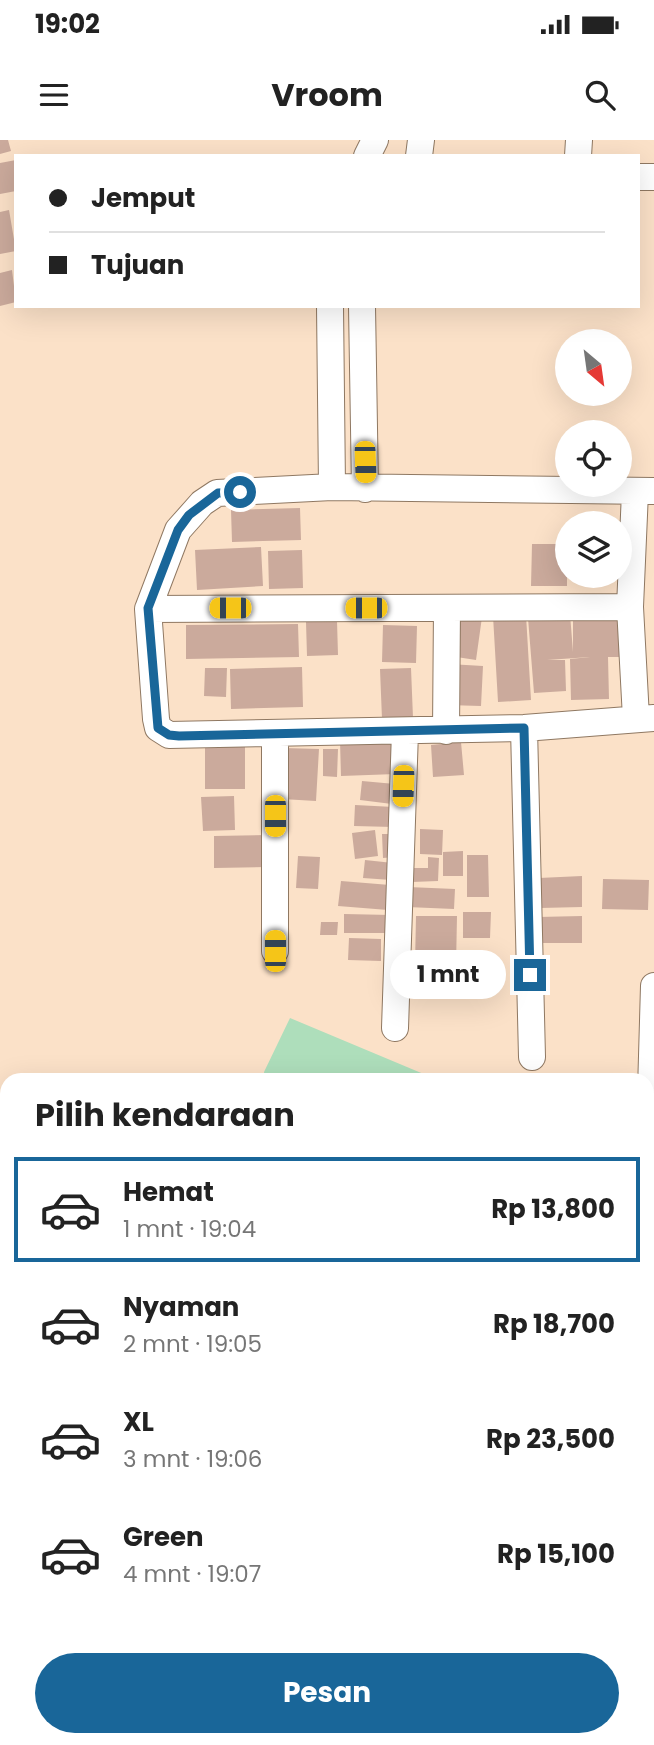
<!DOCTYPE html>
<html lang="id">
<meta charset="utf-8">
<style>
:root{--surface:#fff;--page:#f6f6f6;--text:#222;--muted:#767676;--line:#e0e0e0;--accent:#196699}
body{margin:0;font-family:Poppins,sans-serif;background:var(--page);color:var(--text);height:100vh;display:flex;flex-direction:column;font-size:26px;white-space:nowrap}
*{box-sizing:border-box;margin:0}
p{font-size:23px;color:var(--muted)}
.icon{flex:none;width:38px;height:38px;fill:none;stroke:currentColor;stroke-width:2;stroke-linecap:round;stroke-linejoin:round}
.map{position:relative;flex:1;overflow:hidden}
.sheet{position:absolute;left:0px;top:933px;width:654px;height:674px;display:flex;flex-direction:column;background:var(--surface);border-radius:21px 21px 0 0;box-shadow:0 7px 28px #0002}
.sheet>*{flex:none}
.guide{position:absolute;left:14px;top:14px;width:626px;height:154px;border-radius:0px;box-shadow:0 7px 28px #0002;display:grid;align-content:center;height:154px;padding:0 35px;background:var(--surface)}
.needle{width:46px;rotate:151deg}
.tools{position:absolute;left:555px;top:189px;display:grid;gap:14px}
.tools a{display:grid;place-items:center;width:77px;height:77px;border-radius:50%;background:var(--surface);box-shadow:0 7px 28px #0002;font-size:35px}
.end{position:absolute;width:32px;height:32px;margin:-16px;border:9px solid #196699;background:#fff;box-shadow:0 0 0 4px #fff}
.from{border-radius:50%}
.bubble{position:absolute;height:49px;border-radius:24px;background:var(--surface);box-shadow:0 7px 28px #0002;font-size:23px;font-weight:700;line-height:49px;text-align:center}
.car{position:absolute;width:21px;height:42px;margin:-21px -10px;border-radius:9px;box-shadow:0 0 5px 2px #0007;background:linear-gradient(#f5c518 24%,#345 0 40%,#f5c518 0 76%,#345 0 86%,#f5c518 0)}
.guide b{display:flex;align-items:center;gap:24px;height:66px;font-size:26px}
.guide b+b{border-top:2px solid var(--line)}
.guide i{width:18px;height:18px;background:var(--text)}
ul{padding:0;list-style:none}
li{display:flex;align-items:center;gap:21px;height:105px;margin:0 14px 10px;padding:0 21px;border:4px solid transparent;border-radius:0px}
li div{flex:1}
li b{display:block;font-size:26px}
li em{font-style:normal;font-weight:700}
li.on{border-color:var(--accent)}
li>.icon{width:63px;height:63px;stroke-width:1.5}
h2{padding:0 35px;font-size:32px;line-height:84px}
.action{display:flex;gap:14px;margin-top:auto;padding:14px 35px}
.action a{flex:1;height:80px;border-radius:42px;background:var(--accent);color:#fff;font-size:28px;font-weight:700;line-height:80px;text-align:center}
.status{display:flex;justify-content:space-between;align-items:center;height:49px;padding:0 35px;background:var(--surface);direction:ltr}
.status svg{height:19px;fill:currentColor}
header{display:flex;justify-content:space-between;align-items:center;height:91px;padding:0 35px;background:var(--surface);font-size:32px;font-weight:700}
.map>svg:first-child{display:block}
.green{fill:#aedebb}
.building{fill:#cbaa9c}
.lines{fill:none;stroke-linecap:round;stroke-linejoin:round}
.lane-casing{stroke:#8f7862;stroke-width:16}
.street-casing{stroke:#8f7862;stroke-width:28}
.lane{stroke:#fff;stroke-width:14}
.street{stroke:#fff;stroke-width:26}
.route{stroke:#196699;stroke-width:9}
</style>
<div class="status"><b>19:02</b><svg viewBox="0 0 49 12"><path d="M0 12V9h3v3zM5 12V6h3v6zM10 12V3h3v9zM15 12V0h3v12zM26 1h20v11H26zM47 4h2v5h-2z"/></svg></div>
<header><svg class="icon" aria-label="menu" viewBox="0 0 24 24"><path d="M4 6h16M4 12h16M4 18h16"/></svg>Vroom<svg class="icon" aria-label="search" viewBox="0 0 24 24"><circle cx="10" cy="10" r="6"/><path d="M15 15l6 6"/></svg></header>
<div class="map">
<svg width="654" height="1605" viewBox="0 0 654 1605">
<rect width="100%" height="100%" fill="#fbe1c8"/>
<path class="green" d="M 290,878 L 438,940 L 265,940 L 264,932 Z
M 648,1027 L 654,1030 L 654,1605 L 542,1605 L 538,1600 L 648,1600 Z"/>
<path class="building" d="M 0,0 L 8,0 L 11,11 L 0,14 Z
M 16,20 L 16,51 L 0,54 L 0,23 Z
M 9,70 L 16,111 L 0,114 L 0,72 Z
M 12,130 L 16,162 L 0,166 L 0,133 Z
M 300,368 L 301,400 L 232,402 L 231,370 Z
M 532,404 L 567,404 L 567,446 L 531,446 Z
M 261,407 L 263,446 L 197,450 L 195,410 Z
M 302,410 L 303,448 L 269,449 L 268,411 Z
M 456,474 L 482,477 L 476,520 L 450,516 Z
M 570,474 L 573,512 L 573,477 L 621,476 L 622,517 L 608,517 L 609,559 L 571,560 L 570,519 L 590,517 L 547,520 L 565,520 L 566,551 L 534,553 L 528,478 Z
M 526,475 L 531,560 L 498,562 L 493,476 Z
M 337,481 L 338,515 L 307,516 L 306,482 Z
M 298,484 L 299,517 L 186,519 L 186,485 Z
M 383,485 L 417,486 L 416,523 L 382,522 Z
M 449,524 L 483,526 L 481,566 L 447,565 Z
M 302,527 L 303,567 L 231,569 L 230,529 Z
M 205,528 L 227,528 L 226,557 L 204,556 Z
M 411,528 L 413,578 L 382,579 L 380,529 Z
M 395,599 L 396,634 L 341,636 L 340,601 Z
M 205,600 L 245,600 L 245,649 L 205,649 Z
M 461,602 L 464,635 L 433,637 L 431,605 Z
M 284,608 L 319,609 L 316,661 L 282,659 Z
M 323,609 L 338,609 L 337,637 L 323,636 Z
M 362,641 L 395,644 L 392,664 L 360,660 Z
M 234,656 L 235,690 L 203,691 L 201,657 Z
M 355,665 L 394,667 L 393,687 L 354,686 Z
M 420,689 L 443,690 L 442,715 L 420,714 Z
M 375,690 L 378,716 L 355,719 L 352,693 Z
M 382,694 L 394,694 L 395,717 L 383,718 Z
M 266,695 L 267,727 L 214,728 L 214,696 Z
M 463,711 L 463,736 L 443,736 L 443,712 Z
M 467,715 L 488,715 L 489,757 L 467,757 Z
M 298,716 L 320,717 L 318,749 L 296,748 Z
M 428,717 L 439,718 L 438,741 L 412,742 L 412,728 L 428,728 Z
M 365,720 L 393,723 L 391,740 L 363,738 Z
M 582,736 L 582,767 L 540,768 L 539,738 Z
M 603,739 L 649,740 L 648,770 L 602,769 Z
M 341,741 L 390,745 L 388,770 L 338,766 Z
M 408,747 L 455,749 L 454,769 L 407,767 Z
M 463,772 L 491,772 L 490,798 L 463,798 Z
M 344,774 L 391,775 L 391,793 L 344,793 Z
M 416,776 L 457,776 L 456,826 L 415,825 Z
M 582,776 L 582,803 L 538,803 L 538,777 Z
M 321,782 L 338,782 L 337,795 L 320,795 Z
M 349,798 L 381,799 L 381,821 L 348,820 Z
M 428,831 L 462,835 L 459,858 L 425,854 Z
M 7,1154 L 7,1211 L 0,1214 L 0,1157 Z
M 0,1306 L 7,1319 L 7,1344 L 0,1347 Z
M 7,1348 L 7,1374 L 0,1357 L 0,1351 Z
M 7,1411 L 7,1446 L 0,1450 L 0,1414 Z
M 7,1469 L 7,1503 L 5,1503 L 1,1470 Z
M 7,1539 L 7,1600 L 39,1600 L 40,1605 L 6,1605 L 0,1541 Z
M 45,1600 L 68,1600 L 70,1605 L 46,1605 Z
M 95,1600 L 132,1600 L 135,1605 L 99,1605 Z
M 166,1600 L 196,1600 L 199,1605 L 169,1605 Z"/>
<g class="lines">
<g class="lane-casing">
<path id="lane" d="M 648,1141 L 654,1143
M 648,1361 L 654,1374"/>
</g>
<g class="street-casing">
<path id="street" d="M 367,16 L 375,0
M 419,16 L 421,0
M 578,16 L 579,0
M 639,37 L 654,37
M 330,166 L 332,347
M 362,166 L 365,349
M 654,351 L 332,347 L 217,353 L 202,363 L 178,390 L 148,469 L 156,579 L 158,588 L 169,595 L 524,588 L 654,578
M 635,352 L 630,467 L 636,578
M 148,469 L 630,467
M 524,588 L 532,917
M 446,591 L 447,468
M 275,595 L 275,811
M 395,888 L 405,592
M 650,986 L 654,846
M 0,1282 L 7,1279
M 0,1534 L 7,1530
M 371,1600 L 374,1605"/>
</g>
<use href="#lane" class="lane"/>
<use href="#street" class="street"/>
</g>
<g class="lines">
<path class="route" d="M 240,352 L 218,353 L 189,375 L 178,390 L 148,468 L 158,588 L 169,595 L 179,596 L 524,588 L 530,835"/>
</g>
</svg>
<div class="tools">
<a><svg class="needle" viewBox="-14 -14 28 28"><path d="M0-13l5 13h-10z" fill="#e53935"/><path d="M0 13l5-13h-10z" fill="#767676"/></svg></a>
<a><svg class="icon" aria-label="locate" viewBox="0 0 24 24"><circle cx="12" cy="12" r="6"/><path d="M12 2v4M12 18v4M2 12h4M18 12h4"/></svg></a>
<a><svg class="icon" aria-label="layers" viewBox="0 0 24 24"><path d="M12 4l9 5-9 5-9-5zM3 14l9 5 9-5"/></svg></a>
</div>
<i class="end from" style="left:240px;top:352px"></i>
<i class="end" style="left:530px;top:835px"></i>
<div class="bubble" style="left:390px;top:810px;width:116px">1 mnt</div>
<i class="car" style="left:365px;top:322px;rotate:178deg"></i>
<i class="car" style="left:230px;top:468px;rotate:270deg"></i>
<i class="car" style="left:366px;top:468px;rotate:270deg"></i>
<i class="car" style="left:403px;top:646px;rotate:182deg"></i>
<i class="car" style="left:275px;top:676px;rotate:180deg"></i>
<i class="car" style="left:275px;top:811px;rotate:0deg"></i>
<div class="guide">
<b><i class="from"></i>Jemput</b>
<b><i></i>Tujuan</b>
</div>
<section class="sheet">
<h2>Pilih kendaraan</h2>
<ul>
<li class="on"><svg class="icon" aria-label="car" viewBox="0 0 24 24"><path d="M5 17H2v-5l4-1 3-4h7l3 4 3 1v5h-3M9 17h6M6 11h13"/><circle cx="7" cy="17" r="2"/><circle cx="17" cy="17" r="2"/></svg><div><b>Hemat</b><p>1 mnt · 19:04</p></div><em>Rp 13,800</em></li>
<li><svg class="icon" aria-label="car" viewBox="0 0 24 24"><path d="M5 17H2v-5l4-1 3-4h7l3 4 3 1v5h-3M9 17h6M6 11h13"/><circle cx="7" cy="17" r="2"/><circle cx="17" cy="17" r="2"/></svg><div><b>Nyaman</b><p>2 mnt · 19:05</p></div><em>Rp 18,700</em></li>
<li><svg class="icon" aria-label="car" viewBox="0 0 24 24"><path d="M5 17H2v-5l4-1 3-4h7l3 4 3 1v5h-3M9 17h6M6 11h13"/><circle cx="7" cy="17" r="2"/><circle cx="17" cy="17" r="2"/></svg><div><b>XL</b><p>3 mnt · 19:06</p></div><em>Rp 23,500</em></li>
<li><svg class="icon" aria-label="car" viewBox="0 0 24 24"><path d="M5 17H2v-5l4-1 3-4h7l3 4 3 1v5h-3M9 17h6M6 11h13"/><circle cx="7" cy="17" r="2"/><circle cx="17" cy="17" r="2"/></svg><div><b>Green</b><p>4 mnt · 19:07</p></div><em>Rp 15,100</em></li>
</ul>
<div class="action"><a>Pesan</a></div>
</section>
</div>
